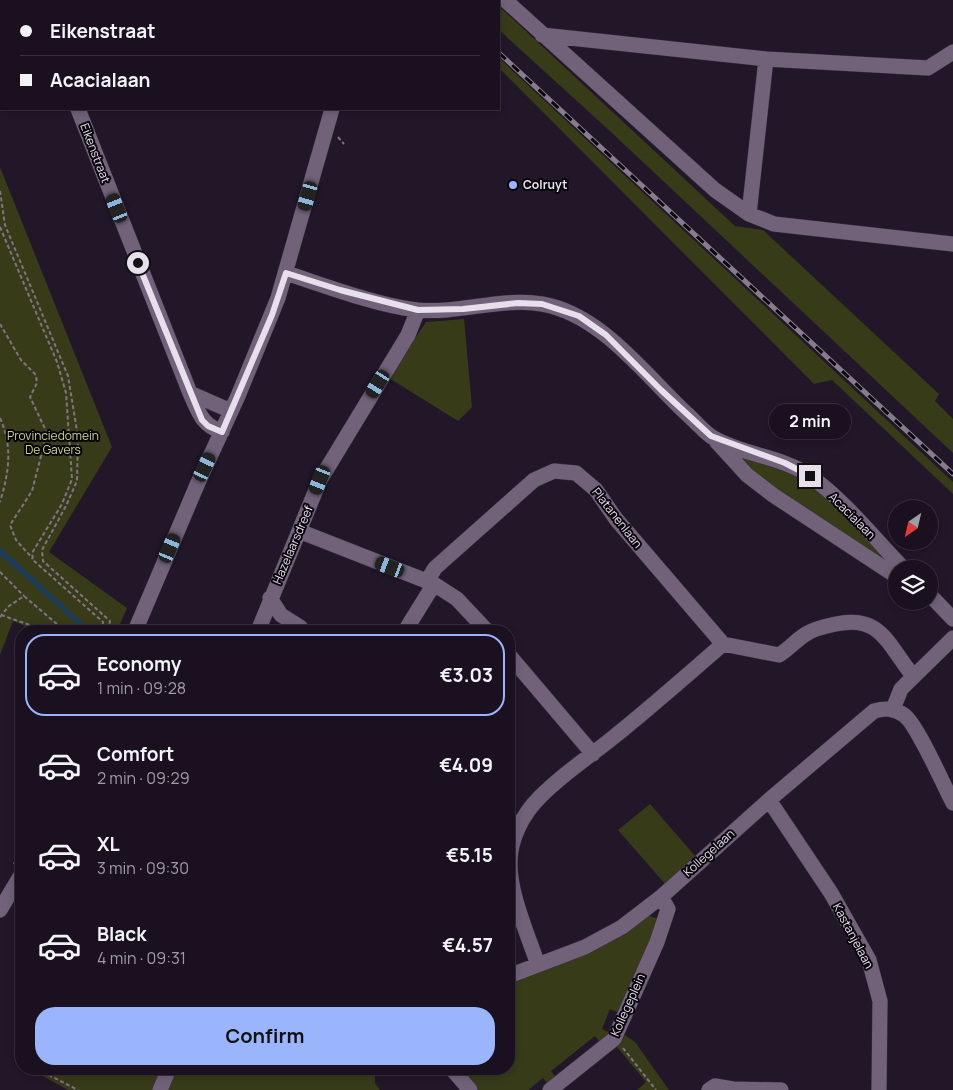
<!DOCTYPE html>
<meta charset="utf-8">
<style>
:root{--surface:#1a101f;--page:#271e2c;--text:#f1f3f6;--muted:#9f9da4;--line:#38303d;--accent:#9bb5fd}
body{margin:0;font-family:Manrope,sans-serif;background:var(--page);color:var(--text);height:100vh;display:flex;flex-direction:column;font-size:19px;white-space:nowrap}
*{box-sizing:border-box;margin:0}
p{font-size:16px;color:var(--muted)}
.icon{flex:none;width:28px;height:28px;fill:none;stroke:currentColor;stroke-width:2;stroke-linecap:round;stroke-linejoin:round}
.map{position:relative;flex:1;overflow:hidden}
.details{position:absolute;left:15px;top:625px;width:500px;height:450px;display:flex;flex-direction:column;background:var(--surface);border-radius:20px;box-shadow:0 2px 8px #0003,0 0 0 1px var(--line)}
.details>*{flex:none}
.hud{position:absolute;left:0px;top:0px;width:500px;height:110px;box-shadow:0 2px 8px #0003,0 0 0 1px var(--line);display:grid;align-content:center;height:110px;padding:0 20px;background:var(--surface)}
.needle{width:32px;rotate:214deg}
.fabs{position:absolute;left:888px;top:500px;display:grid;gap:10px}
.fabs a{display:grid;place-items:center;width:50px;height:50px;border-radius:50%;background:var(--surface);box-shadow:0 2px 8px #0003,0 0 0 1px var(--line);font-size:25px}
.end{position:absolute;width:22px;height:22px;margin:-11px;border:6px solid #e8dfed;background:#111;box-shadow:0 0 0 2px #111}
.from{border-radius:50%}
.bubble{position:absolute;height:35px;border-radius:18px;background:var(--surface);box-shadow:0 2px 8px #0003,0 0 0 1px var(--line);font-size:16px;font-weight:700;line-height:35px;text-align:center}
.car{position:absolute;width:15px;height:30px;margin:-15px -8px;border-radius:6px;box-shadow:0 0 4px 1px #0007;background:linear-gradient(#222 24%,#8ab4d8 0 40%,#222 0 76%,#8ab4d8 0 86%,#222 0)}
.hud b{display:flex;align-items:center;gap:18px;height:48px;font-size:19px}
.hud b+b{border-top:1px solid var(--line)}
.hud i{width:12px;height:12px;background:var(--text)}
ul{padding:9px 0 0;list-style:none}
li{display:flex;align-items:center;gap:15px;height:82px;margin:0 10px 8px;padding:0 10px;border:2px solid transparent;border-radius:20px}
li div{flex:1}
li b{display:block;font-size:19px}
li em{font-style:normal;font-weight:700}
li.selected{border-color:var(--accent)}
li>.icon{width:45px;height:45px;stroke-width:1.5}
.primary-button{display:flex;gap:10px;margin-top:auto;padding:10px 20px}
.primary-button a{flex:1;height:58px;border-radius:20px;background:var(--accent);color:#111;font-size:20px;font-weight:700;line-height:58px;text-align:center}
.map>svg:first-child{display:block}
.green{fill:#373b18}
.water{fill:#1b3d59}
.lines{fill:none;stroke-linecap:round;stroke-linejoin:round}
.minor-casing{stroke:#372f3d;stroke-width:16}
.path{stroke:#7f7485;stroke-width:2;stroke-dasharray:4 2.5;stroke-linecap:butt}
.minor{stroke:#71627a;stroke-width:15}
.rail-casing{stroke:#877c8d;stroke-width:5}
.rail{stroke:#09050c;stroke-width:3;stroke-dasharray:9;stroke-linecap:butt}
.route{stroke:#e8dfed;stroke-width:6}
.poi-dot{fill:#9bb5fd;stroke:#09050c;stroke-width:2}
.labels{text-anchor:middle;stroke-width:4;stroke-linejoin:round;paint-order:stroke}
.street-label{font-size:12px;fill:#e8dfed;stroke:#09050c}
.poi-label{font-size:12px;font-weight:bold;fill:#e8dfed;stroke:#09050c;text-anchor:start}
.park-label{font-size:12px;fill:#c9d28b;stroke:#09050c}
</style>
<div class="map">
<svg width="953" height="1090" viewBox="0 0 953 1090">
<rect width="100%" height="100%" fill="#221629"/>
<path class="green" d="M 502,9 L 735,226 L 763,230 L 939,394 L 935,401 L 953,419 L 953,453 L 612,133 L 499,30 L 499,12 Z
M 499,58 L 953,482 L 953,494 L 832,380 L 814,384 L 499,68 Z
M 0,167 L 112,447 L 49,552 L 127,608 L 117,631 L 37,631 L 13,621 L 0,655 Z
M 464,319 L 472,407 L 458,421 L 389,378 L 426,322 Z
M 741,452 L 791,472 L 822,493 L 887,558 L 885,563 L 738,462 Z
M 650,804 L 696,857 L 666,885 L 618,830 Z
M 647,915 L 659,919 L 619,1013 L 610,1009 L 602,1029 L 611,1033 L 601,1044 L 595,1036 L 551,1071 L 557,1079 L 549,1085 L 543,1078 L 528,1090 L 476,1090 L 459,1069 L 509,1069 L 509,983 Z
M 625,1035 L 635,1042 L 669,1090 L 637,1090 L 646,1082 L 617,1047 Z
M 30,1069 L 375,1069 L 375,1083 L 380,1090 L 68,1090 Z"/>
<path class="water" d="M 0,547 L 92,631 L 85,631 L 0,555 Z"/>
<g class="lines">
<g class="minor-casing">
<path id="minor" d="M 35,0 L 35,1
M 505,0 L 715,190 L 749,214 L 766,59 L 542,35
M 361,1 L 361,0
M 766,59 L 928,68 L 953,52
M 78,109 L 190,393 C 199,413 201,424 222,432
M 749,214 L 774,224 L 953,244
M 286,273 C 326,286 376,305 417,310 C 459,314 501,297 542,304 C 601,314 645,375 687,414 C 695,421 703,431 712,437 C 742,455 781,456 810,476 C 845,501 874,538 904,569
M 190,393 L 231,411
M 716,441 L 747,475 L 773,495 L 896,576
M 299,531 L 434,584 L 457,599 L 487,631
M 427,581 L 435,568 L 534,480 L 554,471 L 576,473 L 596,490 L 616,519 L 723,644 C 686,676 649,709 610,740 C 586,759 560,776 539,798 C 523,814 510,839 510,862 C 509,893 528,935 538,965
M 929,594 L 953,619
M 270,598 L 281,615 L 300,627 L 303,631
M 135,631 L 197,485 L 238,396 L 278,298 L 332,109
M 258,631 L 320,480 L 408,335 L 418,310
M 405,631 L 434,584
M 723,644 L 779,655 C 789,649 796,640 806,634 C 815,628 826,626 836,624 C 879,615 887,642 910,672 L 911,678
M 509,655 L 593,754
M 893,709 L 901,689 L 953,638
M 769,800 L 831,893 L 869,960 L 880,1001 L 879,1090
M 0,910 L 21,875
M 509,976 L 585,947 L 622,927 L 661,897 L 769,800 L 874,711 C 885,708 894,708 904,715 C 917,724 944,786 953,803
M 452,1069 L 470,1090
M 160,1090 L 169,1069
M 550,1090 L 614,1039 L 657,942 L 668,909 L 661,897
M 709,1090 L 715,1086 L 733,1089 L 781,1090"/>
</g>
<path class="path" d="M 346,1 L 347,0
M 338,137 L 344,144
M 0,191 L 5,225 L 68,376 L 78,437 L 77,481 L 66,506 L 42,550 L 43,561 L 110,621 L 108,631
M 0,227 L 57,362 L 66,393 L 72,479 L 62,504 L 32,553 L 33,560 L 103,622 L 102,631
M 0,324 L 21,360 L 36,375 L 37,383 L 30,397 L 47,433 L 32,491 L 10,525 L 16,540 L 33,559
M 0,418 C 13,447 9,472 0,502
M 0,572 L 24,596
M 1,615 L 47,631
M 0,617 L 9,606 L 24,596 L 65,631
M 14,864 L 21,851
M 623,1048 L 656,1090
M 37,1069 L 78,1090"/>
<use href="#minor" class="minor"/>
<g class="rail-casing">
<path id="rail" d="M 443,0 L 444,1
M 452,0 L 453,1
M 499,53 L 953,474"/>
</g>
<use href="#rail" class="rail"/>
</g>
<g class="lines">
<path class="route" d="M 138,263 L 202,420 L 208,426 L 222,432 L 272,315 L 286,273 L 340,290 L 418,310 L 463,309 L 518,303 L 542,304 L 579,316 L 606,335 L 661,390 L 711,436 L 785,463 L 810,476"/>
</g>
<circle class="poi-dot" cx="513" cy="185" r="5"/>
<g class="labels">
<g class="street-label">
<text transform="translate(95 153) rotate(69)" y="4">Eikenstraat</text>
<text transform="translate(852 516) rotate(45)" y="4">Acacialaan</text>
<text transform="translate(617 518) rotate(52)" y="4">Platanenlaan</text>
<text transform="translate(293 545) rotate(-67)" y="4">Hazelaarsdreef</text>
<text transform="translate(709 853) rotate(-42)" y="4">Kollegelaan</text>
<text transform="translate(853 936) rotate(62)" y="4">Kastanjelaan</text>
<text transform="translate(628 1005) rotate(-66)" y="4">Kollegeplein</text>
</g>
<g class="poi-label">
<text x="523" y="189">Colruyt</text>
</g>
<g class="park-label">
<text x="53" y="440">Provinciedomein<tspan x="53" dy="14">De Gavers</tspan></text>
</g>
</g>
</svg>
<div class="fabs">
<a><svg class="needle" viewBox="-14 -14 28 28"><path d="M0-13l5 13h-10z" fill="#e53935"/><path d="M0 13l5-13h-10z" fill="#9f9da4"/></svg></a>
<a><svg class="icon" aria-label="layers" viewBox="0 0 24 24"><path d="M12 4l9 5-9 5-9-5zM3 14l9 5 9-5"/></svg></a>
</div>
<i class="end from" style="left:138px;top:263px"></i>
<i class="end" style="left:810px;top:476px"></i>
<div class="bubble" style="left:769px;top:404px;width:82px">2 min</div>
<i class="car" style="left:308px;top:196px;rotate:196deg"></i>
<i class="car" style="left:117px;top:208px;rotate:338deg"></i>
<i class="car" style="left:378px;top:384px;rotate:212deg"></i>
<i class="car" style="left:205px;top:467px;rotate:25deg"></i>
<i class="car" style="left:320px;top:480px;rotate:202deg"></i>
<i class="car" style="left:170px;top:548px;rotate:23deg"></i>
<i class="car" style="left:390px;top:567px;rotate:291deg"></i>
<div class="hud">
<b><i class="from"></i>Eikenstraat</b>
<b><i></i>Acacialaan</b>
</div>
<section class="details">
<ul>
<li class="selected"><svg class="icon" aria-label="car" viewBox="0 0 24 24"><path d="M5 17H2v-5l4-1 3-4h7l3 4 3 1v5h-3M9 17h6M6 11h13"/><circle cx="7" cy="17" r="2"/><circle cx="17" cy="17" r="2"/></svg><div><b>Economy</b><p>1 min · 09:28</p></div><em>€3.03</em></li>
<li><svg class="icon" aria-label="car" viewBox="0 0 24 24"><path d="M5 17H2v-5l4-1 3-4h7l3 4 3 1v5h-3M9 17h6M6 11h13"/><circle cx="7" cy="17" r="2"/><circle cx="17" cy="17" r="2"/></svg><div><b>Comfort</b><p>2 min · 09:29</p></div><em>€4.09</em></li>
<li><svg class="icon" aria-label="car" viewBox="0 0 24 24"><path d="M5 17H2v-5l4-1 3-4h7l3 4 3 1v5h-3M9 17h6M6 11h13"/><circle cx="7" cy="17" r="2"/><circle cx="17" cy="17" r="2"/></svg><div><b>XL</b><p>3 min · 09:30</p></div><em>€5.15</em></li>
<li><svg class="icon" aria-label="car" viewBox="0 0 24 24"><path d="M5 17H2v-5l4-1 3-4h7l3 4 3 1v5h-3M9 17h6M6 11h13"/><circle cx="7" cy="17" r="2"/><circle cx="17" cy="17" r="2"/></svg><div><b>Black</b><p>4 min · 09:31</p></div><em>€4.57</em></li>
</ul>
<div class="primary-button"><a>Confirm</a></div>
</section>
</div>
